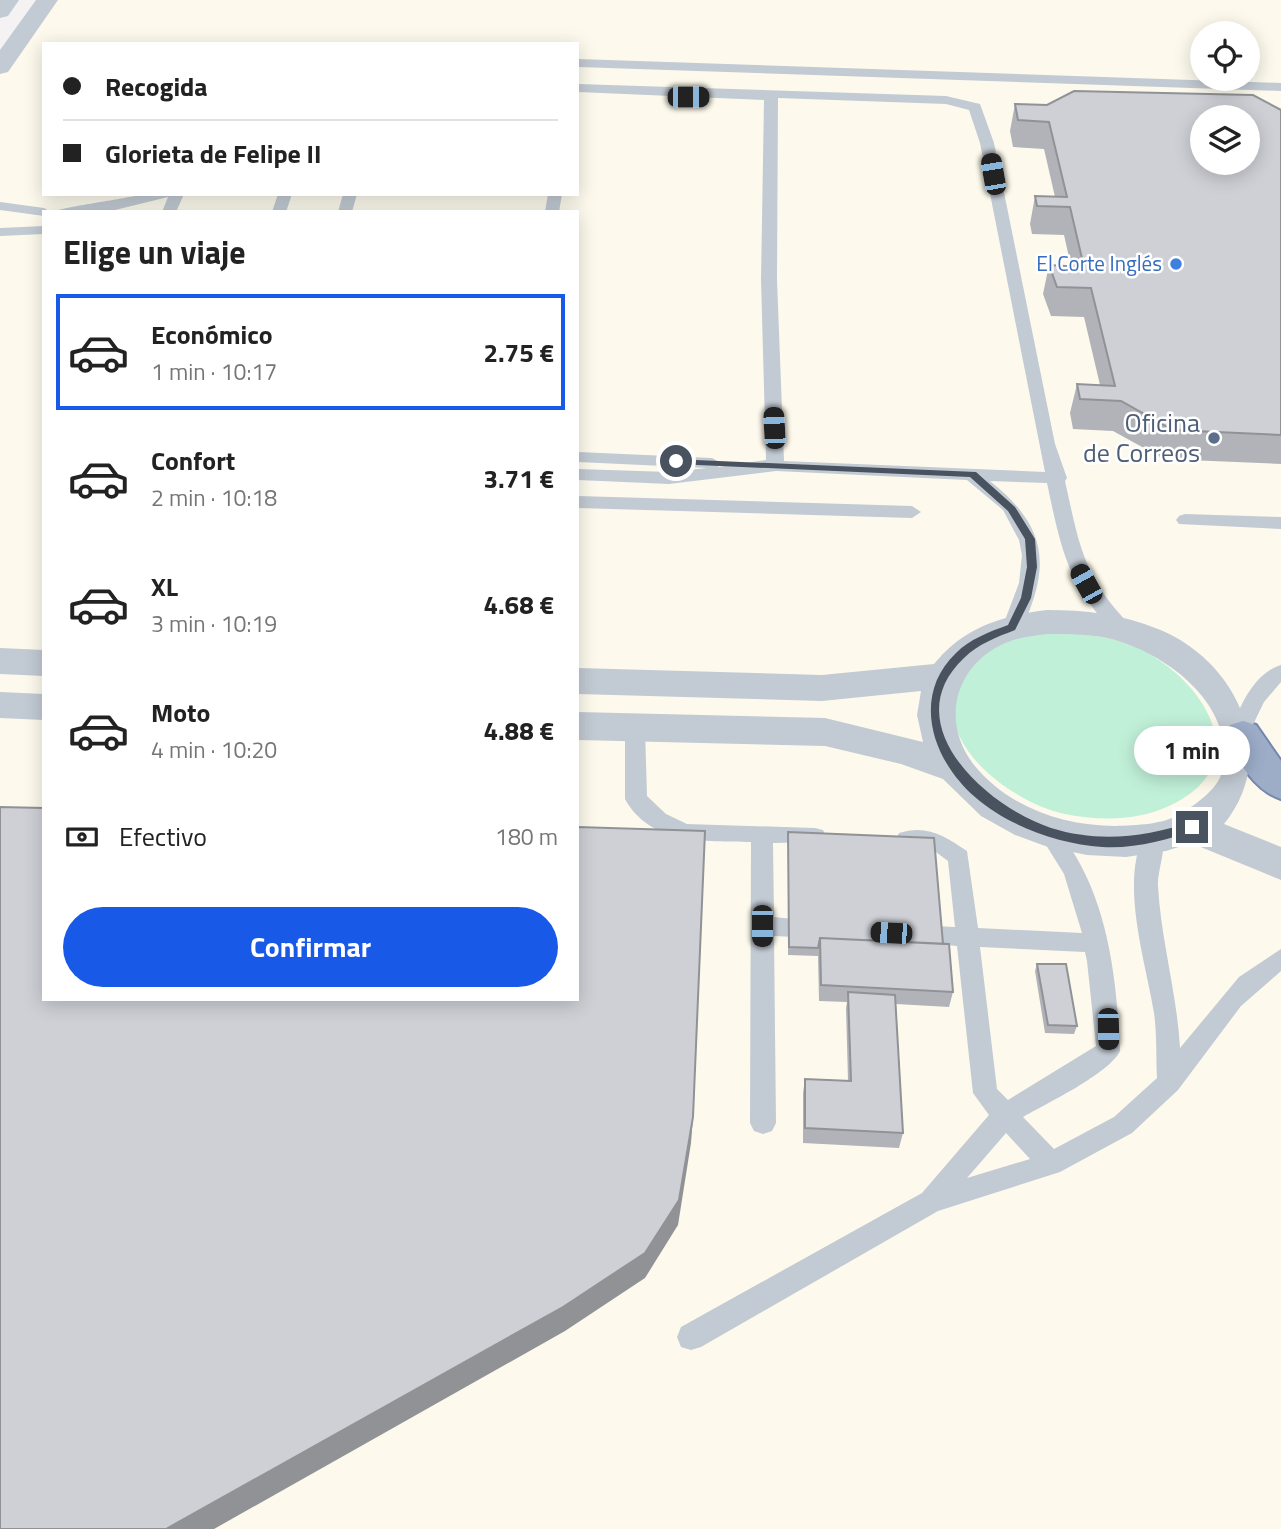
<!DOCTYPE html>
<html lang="es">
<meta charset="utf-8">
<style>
:root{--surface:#fff;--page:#f6f6f6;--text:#222;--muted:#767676;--line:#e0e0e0;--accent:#1859e8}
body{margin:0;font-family:"Titillium Web",sans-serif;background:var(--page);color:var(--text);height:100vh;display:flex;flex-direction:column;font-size:26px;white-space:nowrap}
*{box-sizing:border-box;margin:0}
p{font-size:23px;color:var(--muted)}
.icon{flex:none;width:38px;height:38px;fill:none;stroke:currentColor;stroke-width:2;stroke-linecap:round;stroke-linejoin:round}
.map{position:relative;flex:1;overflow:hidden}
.panel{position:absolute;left:42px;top:210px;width:537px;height:791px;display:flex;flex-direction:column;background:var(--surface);border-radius:0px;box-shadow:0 4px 18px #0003}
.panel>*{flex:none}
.banner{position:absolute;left:42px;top:42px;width:537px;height:154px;border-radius:0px;box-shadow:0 4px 18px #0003;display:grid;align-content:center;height:154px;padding:0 21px;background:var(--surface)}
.buttons{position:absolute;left:1190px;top:21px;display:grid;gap:14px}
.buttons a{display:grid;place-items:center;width:70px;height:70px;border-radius:50%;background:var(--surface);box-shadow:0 4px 18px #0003;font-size:35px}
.end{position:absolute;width:32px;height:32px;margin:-16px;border:9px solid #49525f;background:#fff;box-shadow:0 0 0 4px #fff}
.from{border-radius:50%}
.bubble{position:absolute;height:49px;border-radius:24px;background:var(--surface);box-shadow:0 4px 18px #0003;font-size:23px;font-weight:700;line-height:49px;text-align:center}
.car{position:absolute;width:21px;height:42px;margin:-21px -10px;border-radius:9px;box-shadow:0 0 5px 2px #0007;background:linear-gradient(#222 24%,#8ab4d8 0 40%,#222 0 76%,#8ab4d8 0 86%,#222 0)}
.banner b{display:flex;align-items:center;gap:24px;height:66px;font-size:26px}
.banner b+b{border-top:2px solid var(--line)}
.banner i{width:18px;height:18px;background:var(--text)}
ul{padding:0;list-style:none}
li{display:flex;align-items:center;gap:21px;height:116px;margin:0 14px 10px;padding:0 7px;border:4px solid transparent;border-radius:0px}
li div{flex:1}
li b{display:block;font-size:26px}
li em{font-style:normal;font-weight:700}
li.current{border-color:var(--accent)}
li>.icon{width:63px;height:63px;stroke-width:1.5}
h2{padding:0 21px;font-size:32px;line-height:84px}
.pay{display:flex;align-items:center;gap:18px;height:77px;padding:0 21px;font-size:26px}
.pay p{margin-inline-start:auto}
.cta{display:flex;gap:14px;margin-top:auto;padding:14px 21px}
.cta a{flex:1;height:80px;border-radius:42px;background:var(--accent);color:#fff;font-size:28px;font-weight:700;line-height:80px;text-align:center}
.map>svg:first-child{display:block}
.commercial{fill:#fdfaed;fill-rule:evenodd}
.green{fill:#c1f0d9}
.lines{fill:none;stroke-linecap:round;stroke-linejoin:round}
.trunk-casing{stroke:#7488ac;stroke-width:4}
.service{fill:#c2cad3;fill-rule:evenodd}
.tertiary{fill:#c2cad3;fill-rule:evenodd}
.trunk{fill:#9dadc8;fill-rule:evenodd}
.wall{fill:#b1b3b8}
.shaded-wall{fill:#909296}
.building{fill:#ced0d6;stroke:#909296;stroke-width:2;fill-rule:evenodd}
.route{fill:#49525f}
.shop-dot{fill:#3f7fe0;stroke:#fff;stroke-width:2.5}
.service-dot{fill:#5c6f8a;stroke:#fff;stroke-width:2.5}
.labels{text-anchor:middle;stroke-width:5;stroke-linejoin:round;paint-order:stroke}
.far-shop-label{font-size:21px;fill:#366cbe;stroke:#fff;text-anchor:end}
.service-label{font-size:26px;fill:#4e5e75;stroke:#fff;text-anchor:end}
</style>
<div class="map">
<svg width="1281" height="1529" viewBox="0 0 1281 1529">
<rect width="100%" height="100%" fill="#f4f2f2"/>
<path class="commercial" d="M 47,0 L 1281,0 L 1281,1529 L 0,1529 L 0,67 ZM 1202,33 L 1248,33 L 1248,79 L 1202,79 ZM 44,44 L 578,44 L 578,194 L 44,194 ZM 1202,117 L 1248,117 L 1248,163 L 1202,163 ZM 44,212 L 578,212 L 578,999 L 44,999 Z"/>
<path class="green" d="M 1055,632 C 1083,634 1112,636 1138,648 C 1204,679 1259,765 1169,806 C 1137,821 1099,821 1065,814 C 1005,801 912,728 973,665 C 985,653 1001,642 1018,638 C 1030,635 1043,634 1055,632 Z"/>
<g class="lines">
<g class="trunk-casing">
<path id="trunk" d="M 1243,721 L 1256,725 L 1281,761 L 1281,799 C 1253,790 1238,760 1224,735 L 1230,725 Z"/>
</g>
<path class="service" d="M 578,59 L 1281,83 L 1281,91 L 578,67 Z
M 578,84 L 946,96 L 980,104 L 994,143 L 1055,444 L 1067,478 L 1065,481 C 1079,544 1083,576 1129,624 L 1132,629 L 1129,634 L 1115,634 C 1067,583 1061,549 1047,483 L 990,481 C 1036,518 1052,552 1030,609 C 1026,620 1023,632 1012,635 L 1002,628 L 1019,583 L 1022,555 L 1019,540 L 1003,510 L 967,480 L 776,471 L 669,484 L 578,480 L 578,469 L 669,472 L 707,468 L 578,462 L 578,452 L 712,458 L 721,463 L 718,467 L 766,460 L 761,280 L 764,100 L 578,92 ZM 778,98 L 946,104 L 969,110 L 980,143 L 1045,472 L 784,461 L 777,280 Z
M 144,194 L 184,194 L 176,212 L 162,212 L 168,197 L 107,212 L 53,212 C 57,208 130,198 144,194 Z
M 278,194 L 292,194 L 286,212 L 272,212 Z
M 343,194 L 357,194 L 352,212 L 338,212 Z
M 548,194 L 562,194 L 559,212 L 545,212 Z
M 0,202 L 44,208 L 51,212 L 44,212 L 44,216 L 0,210 Z
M 44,226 L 44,234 L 0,236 L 0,228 Z
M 578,496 L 912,506 L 921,512 L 912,518 L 578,508 Z
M 1185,514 L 1281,517 L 1281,529 L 1179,524 L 1176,520 L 1179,516 Z
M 1281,665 L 1281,682 L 1264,702 L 1248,735 L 1234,735 L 1231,730 C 1240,706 1254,673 1281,665 Z
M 635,721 L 642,724 L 645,729 L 647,796 L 666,814 L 687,824 L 815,828 L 823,830 L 826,836 L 823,842 L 773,843 L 774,917 L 823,922 L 826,929 L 823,936 L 815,938 L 774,936 L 776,1123 L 772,1131 L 763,1134 L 754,1131 L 750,1123 L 751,842 C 706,841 650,845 625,799 L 625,729 L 628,724 Z
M 1049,824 C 1060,827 1064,837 1070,847 C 1109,906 1117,982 1120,1051 C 1110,1073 1046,1104 1023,1117 L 1054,1149 L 1114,1117 L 1157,1078 C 1156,1057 1157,1034 1154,1013 C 1146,962 1119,882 1145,833 L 1153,831 L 1161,833 C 1168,847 1157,870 1158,886 C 1161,941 1177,993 1180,1048 L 1239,977 L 1281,949 L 1281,971 L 1241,1006 L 1178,1090 L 1132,1133 L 1060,1172 L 938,1211 L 701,1347 L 691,1350 L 681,1347 L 677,1337 L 681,1327 L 922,1193 L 989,1115 L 973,1093 L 957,946 L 905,941 L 902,934 L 905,927 L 913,925 L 955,927 L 948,861 L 929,847 L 899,845 L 896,839 L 899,833 C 927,824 945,836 967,851 L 978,928 L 1082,933 L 1064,874 L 1038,832 L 1041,826 ZM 980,947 L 1085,952 L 1087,961 L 1096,1046 L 1008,1100 L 997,1089 ZM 1006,1133 L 1030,1159 L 967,1178 Z"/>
<path class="tertiary" d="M 0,0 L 19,0 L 8,16 L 0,18 Z
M 36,0 L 58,0 L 8,72 L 0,74 L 0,50 Z
M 1047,610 C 1085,610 1122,614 1158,629 C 1236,660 1281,754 1224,824 L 1281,847 L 1281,880 L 1191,843 L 1166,851 L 1126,857 L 1087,855 L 1048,847 L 1015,835 L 981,816 L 943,779 L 901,764 L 825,746 L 578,740 L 578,712 L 825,718 L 923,742 L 917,715 L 921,691 L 822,701 L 578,694 L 578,668 L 822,675 L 934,664 C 964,627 1001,616 1047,610 ZM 1047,634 C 1070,634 1094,634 1115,640 C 1170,656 1237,707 1222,772 C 1218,789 1196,804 1182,813 C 1163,825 1137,825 1115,826 C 1063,826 1008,807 974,765 C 941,723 954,668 1001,645 C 1015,638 1031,636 1047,634 Z
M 0,648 L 44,650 L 44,676 L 0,674 Z
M 0,692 L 44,694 L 44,720 L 0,718 Z"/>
<use href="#trunk" class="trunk"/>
</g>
<path class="wall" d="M 1015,104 L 1047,105 L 1281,110 L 1281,464 L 1164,459 L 1113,431 L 1073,429 L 1070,413 L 1077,384 L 1100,385 L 1084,317 L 1051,316 L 1043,294 L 1049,265 L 1071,266 L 1064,235 L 1032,234 L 1030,224 L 1035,196 L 1055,197 L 1044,149 L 1013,147 L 1010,131 Z
M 788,832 L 943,944 L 953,992 L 949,1007 L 896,1004 L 903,1133 L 899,1148 L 803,1143 L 803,1093 L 805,1079 L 848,1081 L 846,1008 L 847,1002 L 819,1001 L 818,956 L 788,955 Z
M 1037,964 L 1077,1026 L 1074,1034 L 1045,1033 L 1035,971 Z"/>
<path class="shaded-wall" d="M 693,1117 L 691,1143 L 678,1225 L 645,1278 L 565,1331 L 214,1529 L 166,1529 Z"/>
<path class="building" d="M 1074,91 L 1253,95 L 1281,110 L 1281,435 L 1173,430 L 1121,401 L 1080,399 L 1077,384 L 1115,386 L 1091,288 L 1057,287 L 1049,265 L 1084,267 L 1070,207 L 1037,206 L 1035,196 L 1067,197 L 1049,122 L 1018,120 L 1015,104 L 1047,105 ZM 1202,117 L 1248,117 L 1248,163 L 1202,163 Z
M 0,807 L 44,808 L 44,999 L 578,999 L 578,827 L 705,831 L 693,1117 L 679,1200 L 645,1253 L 563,1307 L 166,1529 L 0,1529 Z
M 788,832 L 934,838 L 943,944 L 820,938 L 818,948 L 789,947 Z
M 820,938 L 949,944 L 953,992 L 821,985 Z
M 1037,964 L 1066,964 L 1077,1026 L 1048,1025 Z
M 848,992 L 895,995 L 903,1133 L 805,1128 L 805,1079 L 851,1081 Z"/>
<path class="route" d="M 673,459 L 976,472 L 1015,507 L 1035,539 L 1037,567 L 1031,598 L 1015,630 C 997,637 978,644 964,658 C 894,724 987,807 1051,828 C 1099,843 1145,837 1192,822 L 1196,824 L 1196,830 C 1166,840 1135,849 1102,847 C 1059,844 1008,826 975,797 C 932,760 911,696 956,653 C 970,639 989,632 1008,625 L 1021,598 L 1027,567 L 1025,539 L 1008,511 L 970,477 L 676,464 Z"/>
<circle class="shop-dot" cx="1176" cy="264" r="7"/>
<circle class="service-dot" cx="1214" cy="438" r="7"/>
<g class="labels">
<g class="far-shop-label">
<text x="1162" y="271">El Corte Inglés</text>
</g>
<g class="service-label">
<text x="1200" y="432">Oficina<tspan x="1200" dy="30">de Correos</tspan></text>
</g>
</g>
</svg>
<div class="buttons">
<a><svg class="icon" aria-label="locate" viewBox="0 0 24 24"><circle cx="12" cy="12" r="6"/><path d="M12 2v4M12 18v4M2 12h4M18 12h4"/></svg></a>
<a><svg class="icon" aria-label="layers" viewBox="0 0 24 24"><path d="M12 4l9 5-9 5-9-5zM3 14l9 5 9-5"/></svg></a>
</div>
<i class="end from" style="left:676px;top:461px"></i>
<i class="end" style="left:1192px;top:827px"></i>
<div class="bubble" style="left:1134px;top:726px;width:116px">1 min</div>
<i class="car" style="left:688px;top:97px;rotate:90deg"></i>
<i class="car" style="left:993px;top:174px;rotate:350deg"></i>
<i class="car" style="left:774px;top:428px;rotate:357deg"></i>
<i class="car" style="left:1086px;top:584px;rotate:331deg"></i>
<i class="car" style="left:762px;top:926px;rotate:180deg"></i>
<i class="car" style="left:891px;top:933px;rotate:273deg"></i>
<i class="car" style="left:1108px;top:1029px;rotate:179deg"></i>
<div class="banner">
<b><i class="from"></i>Recogida</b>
<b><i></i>Glorieta de Felipe II</b>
</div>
<section class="panel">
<h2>Elige un viaje</h2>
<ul>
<li class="current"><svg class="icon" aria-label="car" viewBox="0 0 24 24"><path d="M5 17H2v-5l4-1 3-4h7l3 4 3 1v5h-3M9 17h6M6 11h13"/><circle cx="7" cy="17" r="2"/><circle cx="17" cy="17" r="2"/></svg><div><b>Económico</b><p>1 min · 10:17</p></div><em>2.75 €</em></li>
<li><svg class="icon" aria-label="car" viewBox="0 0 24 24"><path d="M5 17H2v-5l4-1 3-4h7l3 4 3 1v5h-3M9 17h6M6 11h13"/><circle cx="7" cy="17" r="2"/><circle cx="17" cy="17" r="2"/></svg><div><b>Confort</b><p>2 min · 10:18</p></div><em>3.71 €</em></li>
<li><svg class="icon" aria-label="car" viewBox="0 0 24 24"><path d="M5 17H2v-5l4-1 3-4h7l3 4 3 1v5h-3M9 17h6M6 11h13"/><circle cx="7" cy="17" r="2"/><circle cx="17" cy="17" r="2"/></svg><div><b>XL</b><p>3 min · 10:19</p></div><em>4.68 €</em></li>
<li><svg class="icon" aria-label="car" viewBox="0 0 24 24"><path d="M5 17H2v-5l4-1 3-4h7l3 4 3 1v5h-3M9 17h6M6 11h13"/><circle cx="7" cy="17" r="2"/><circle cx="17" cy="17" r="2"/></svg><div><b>Moto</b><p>4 min · 10:20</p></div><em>4.88 €</em></li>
</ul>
<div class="pay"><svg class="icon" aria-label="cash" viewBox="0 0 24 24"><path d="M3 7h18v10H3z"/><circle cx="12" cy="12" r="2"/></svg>Efectivo<p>180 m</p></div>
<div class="cta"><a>Confirmar</a></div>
</section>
</div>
